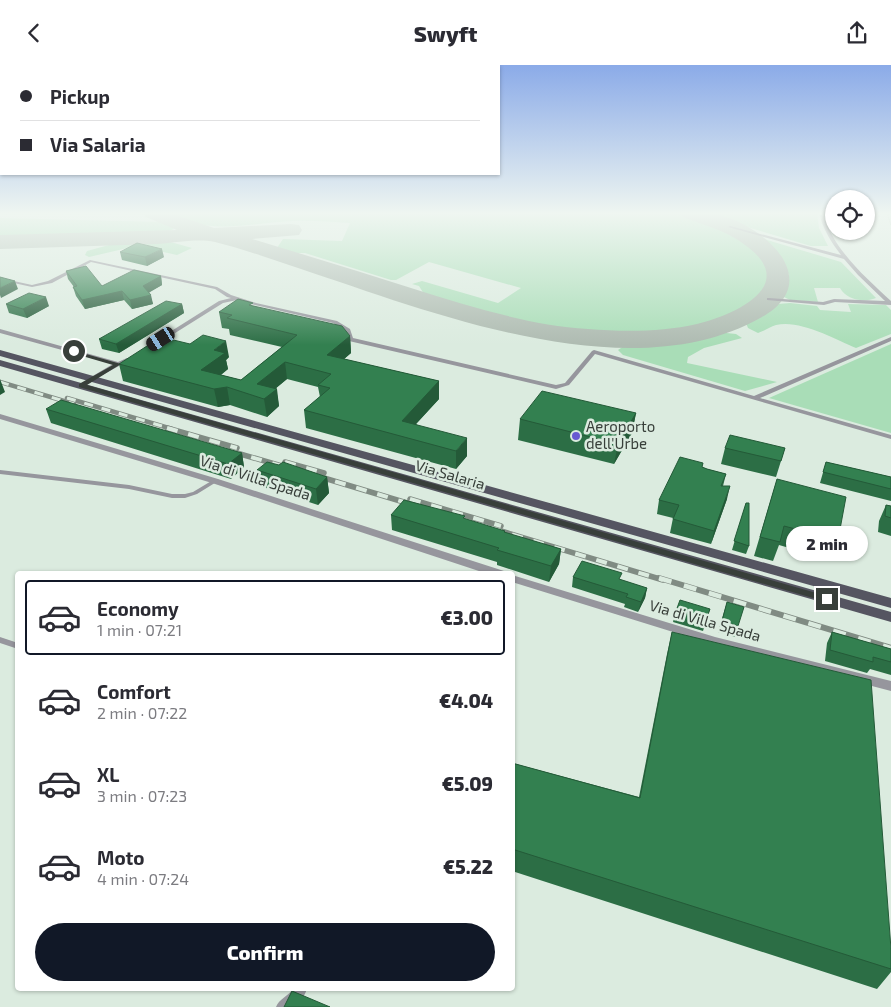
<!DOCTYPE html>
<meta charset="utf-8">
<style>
:root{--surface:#fff;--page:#f7f7f7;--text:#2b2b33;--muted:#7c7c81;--line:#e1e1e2;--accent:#111827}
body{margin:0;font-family:"Exo 2",sans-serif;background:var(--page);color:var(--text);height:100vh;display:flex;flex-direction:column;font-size:19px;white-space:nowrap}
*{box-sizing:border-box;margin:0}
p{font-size:16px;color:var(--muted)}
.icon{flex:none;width:28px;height:28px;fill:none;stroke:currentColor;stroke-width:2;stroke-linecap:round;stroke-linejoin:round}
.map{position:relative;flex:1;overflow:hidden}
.side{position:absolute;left:15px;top:506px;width:500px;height:420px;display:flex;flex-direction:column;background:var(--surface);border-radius:5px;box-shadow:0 1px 4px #0004}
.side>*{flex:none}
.guide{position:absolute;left:0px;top:0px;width:500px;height:110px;box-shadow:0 1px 4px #0004;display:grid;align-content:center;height:110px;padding:0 20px;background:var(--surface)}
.controls{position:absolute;left:825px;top:125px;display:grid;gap:10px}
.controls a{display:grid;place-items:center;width:50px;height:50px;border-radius:50%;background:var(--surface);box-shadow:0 1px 4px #0004;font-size:25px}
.end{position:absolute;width:22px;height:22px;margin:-11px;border:6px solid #383f3a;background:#fff;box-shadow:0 0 0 2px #fff}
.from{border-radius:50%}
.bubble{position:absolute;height:35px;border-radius:18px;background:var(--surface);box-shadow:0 1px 4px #0004;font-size:16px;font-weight:800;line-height:35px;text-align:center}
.car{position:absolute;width:15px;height:30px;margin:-15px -8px;border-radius:6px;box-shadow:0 0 4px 1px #0007;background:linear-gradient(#222 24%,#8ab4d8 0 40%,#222 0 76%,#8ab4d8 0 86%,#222 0)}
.guide b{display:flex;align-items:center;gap:18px;height:48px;font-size:19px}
.guide b+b{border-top:1px solid var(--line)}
.guide i{width:12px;height:12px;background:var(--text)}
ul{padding:9px 0 0;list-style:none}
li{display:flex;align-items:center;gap:15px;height:75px;margin:0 10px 8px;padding:0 10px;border:2px solid transparent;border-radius:5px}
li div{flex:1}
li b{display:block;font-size:19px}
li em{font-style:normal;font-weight:800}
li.current{border-color:var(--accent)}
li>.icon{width:45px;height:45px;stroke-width:1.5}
.cta{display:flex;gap:10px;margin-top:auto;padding:10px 20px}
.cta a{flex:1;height:58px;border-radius:30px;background:var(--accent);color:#fff;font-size:20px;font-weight:800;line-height:58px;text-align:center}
header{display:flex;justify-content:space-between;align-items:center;height:65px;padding:0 20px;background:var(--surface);font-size:22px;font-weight:800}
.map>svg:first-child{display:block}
.green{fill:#a9ddb7}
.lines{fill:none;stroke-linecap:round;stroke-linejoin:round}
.taxiway{fill:#aebbb1;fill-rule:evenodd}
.path{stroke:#8c988f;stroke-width:1;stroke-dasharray:1 1;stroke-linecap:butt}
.lane{fill:#96969d;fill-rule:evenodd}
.street{fill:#96969d;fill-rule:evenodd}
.primary{fill:#555561;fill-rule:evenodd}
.rail-far2-casing{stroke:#808b83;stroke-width:4.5}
.rail-far1-casing{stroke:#808b83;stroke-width:5.5}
.rail-casing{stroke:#808b83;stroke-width:6}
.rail-far2{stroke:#dbebdf;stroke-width:3;stroke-dasharray:9;stroke-linecap:butt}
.rail-far1{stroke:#dbebdf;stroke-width:4;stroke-dasharray:11;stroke-linecap:butt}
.rail{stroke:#dbebdf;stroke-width:4.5;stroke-dasharray:13;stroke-linecap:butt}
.wall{fill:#2c6e45}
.shaded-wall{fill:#245a38}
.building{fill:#338050;stroke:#245a38}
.route{fill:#383f3a}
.poi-dot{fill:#6859d2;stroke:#dbebdf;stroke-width:2}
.labels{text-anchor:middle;stroke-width:5;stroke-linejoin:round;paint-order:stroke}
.poi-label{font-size:15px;fill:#383f3a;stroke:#dbebdf;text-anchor:start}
.street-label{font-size:15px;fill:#383f3a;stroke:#dbebdf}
</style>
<header><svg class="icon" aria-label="back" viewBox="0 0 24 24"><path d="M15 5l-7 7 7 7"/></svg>Swyft<svg class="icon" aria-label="share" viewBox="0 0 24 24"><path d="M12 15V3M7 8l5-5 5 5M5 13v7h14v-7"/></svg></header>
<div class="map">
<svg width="891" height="942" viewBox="0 0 891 942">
<rect width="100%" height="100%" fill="#dbebdf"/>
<path class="green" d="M 163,148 L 680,148 C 714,159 761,172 772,210 C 764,236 744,247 719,255 C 621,288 518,257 424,229 L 419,221 L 412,219 L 422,216 L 498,238 L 521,223 L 429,197 L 396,215 L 391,215 L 305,188 L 288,188 L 277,183 L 283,174 L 342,176 L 350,158 C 331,157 311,155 292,156 C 242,159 212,170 163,148 Z
M 700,148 L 817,148 L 819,163 L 828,181 L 811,181 Z
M 0,153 L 164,157 L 174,164 L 162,168 L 0,173 Z
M 754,171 L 841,197 L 876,233 C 863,238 847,235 840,223 L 814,223 L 818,237 L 790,235 L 782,231 L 789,210 C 781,192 770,182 754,171 Z
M 167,176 L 192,183 L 177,190 L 136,181 L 89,192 L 85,190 L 87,186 L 120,177 Z
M 790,238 L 817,241 L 820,245 L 851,247 L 848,239 L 886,240 L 891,245 L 891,269 L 856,283 C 835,274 799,254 776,260 C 770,262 764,266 758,268 L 748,263 L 746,258 L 778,239 Z
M 717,267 L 736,269 L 742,273 L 704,283 L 688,292 L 687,298 L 777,317 L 745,326 L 623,290 L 618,285 L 630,277 L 687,273 Z
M 891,279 L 891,368 L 769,333 Z"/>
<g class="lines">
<path class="taxiway" d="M 143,148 L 170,148 L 214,163 L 291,159 L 299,160 L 302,165 L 299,170 L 252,174 C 305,190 358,206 411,223 C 469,241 527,260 588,264 C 624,267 662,267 697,259 C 735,250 801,220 745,180 C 727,166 704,160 683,152 L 680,148 C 689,148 700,147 709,148 C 758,154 829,214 762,252 C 627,329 424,244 289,200 C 265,192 240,183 215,177 C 197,173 174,178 156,179 C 104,181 52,182 0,184 L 0,170 L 177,165 L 146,152 Z"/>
<path class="path" d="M 887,148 L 891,160"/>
<path class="lane" d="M 819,148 L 823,148 C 832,183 865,212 891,236 L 891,240 L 835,237 L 824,240 L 767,235 L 767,233 L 769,233 L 823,237 L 834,234 L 885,236 L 858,210 L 844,194 L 728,162 L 730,161 L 841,190 C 831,177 823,164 819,148 Z
M 90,195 L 217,222 L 231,230 L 256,238 L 337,256 L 350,264 L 353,273 L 556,320 L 565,318 L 592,286 L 594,285 L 754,331 L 891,272 L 891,276 L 760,333 L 891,370 L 891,374 L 595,289 L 569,320 L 556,324 L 349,276 L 339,273 L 338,272 L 341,270 L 347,272 L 346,266 L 333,258 L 255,240 L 237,235 L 223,238 L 156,280 L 153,278 L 154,277 L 219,236 L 231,233 L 227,232 L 215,224 L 91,197 L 52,218 L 32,222 L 0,215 L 0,213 L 32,220 L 48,216 Z
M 0,264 L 118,297 L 127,293 L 130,295 L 93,315 L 90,313 L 91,312 L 113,299 L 0,268 Z
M 0,405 L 129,420 L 172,429 L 185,429 L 193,427 L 213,415 L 215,414 L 218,416 L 197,429 L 185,433 L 172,433 L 129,424 L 0,409 Z
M 0,572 L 18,578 L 18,584 L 0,578 Z
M 293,924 L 307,924 C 300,942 293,942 276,942 C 279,934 288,931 293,924 Z"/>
<path class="street" d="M 0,349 L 218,414 L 504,506 L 505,509 L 488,509 L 212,418 L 0,354 Z
M 512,510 L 715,572 L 891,616 L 891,626 L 715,580 L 512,517 Z"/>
<path class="primary" d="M 0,285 L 891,533 L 891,543 L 0,291 Z
M 0,295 L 891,547 L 891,557 L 0,301 Z"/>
<g class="rail-far2-casing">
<path id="rail-far2" d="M 0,317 L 74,339
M 67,333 L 172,364"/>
</g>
<g class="rail-far1-casing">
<path id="rail-far1" d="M 167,363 L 237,383
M 230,386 L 292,404
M 285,397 L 324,408
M 314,410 L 417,441
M 410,434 L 501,461
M 491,463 L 663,515"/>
</g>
<g class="rail-casing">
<path id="rail" d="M 659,513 L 891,583"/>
</g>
<use href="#rail-far2" class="rail-far2"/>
<use href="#rail-far1" class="rail-far1"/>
<use href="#rail" class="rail"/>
</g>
<path class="wall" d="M 120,187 L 164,192 L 147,201 L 122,195 Z
M 66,206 L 102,221 L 161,211 L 162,220 L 149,227 L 153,239 L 132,244 L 124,235 L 85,244 L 76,231 L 73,222 L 74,222 L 68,214 Z
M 6,239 L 49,241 L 27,253 L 9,248 Z
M 182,239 L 184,248 L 119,288 L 102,284 L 99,274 Z
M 253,241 L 350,271 L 351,288 L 344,294 L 439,316 L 439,334 L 416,359 L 467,391 L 456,404 L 306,363 L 304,345 L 320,332 L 318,322 L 287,314 L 276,323 L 279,341 L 267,352 L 230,340 L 218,342 L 123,316 L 119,299 L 229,292 L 226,295 L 228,304 L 221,310 L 241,315 L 282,282 L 230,270 L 229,264 L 222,263 L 219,247 Z
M 46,344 L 242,388 L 244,402 L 231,414 L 51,358 Z
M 636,348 L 632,368 L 614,399 L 518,375 L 520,354 Z
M 725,383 L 785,383 L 776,412 L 721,399 Z
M 826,397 L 891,412 L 891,436 L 820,418 Z
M 279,400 L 327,412 L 329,428 L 318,440 L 260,421 L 257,405 Z
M 702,402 L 707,404 L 726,409 L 723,421 L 727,434 L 711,479 L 670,468 L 673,453 L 657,449 L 659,435 Z
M 777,414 L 838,475 L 831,495 L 779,480 L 773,496 L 754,491 Z
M 746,438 L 749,481 L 746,489 L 732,485 Z
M 886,440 L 891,441 L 891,471 L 878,467 L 879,456 Z
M 391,450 L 465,454 L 505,468 L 561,484 L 559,499 L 549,517 L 497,500 L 497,497 L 392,465 Z
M 573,512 L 621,515 L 647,523 L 645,533 L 638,547 L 624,542 L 625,539 L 572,522 Z
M 727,537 L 738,561 L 735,572 L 718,567 Z
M 710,544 L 703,566 L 673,557 L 676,546 Z
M 672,567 L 891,884 L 891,907 L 877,924 L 512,806 L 512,698 L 639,732 L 667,589 Z
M 832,567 L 891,584 L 891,610 L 870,604 L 867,608 L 825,596 L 827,578 Z"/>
<path class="shaded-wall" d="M 162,184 L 164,192 L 147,201 L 145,192 Z
M 161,211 L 162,220 L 145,230 L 143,221 Z
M 15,216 L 18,224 L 1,233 L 0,230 L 0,223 Z
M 122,226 L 124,235 L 85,244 L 82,235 Z
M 151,230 L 153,239 L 132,244 L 130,235 Z
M 46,232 L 49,241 L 27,253 L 23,244 Z
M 182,239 L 184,248 L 119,288 L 116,279 Z
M 350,271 L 351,288 L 329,307 L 327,290 Z
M 226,276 L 229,292 L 226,295 L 228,304 L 205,322 L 201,305 L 214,285 Z
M 285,297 L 287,314 L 263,334 L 257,319 Z
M 0,314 L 5,327 L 0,330 Z
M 439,316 L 439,334 L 404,372 L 402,356 Z
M 227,322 L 230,340 L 218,342 L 214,324 Z
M 277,324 L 279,341 L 267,352 L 264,334 Z
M 636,348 L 632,368 L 614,399 L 618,379 Z
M 467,373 L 467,391 L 456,404 L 456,386 Z
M 242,388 L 244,402 L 231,414 L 228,399 Z
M 327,412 L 329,428 L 318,440 L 316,424 Z
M 730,421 L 727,434 L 711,479 L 714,466 Z
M 561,484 L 559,499 L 549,517 L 551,501 Z
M 647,523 L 645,533 L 638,547 L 641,537 Z"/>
<path class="building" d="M 137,178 L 162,184 L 145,192 L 120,187 Z
M 86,201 L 102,221 L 134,205 L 161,211 L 143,221 L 151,230 L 130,235 L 122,226 L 82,235 L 73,222 L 77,221 L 66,206 Z
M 0,212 L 15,216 L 0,223 Z
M 29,228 L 46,232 L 23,244 L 6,239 Z
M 238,234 L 253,238 L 249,240 L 342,261 L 350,271 L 327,290 L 439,316 L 402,356 L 467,373 L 456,386 L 304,345 L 330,323 L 318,320 L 331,309 L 285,297 L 257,319 L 277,324 L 264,334 L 227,322 L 214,324 L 119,299 L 161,272 L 190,279 L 203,270 L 226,276 L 214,285 L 225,288 L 201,305 L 241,315 L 297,270 L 227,253 L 232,250 L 219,247 Z
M 166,236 L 182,239 L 116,279 L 99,274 Z
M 542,326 L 636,348 L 618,379 L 520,354 Z
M 61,335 L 242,388 L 228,399 L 46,344 Z
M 730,370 L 785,383 L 781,396 L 725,383 Z
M 680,392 L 703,398 L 702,402 L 707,404 L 726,409 L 721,421 L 730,421 L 714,466 L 673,454 L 679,440 L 659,435 Z
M 267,397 L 279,400 L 283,397 L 327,412 L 316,424 L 257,405 Z
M 826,397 L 891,412 L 891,424 L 823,407 Z
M 777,414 L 846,432 L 838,475 L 784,461 L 780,477 L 760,472 Z
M 404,435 L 465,451 L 463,453 L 505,466 L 504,467 L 561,484 L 551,501 L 497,485 L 499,483 L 391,450 Z
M 746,438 L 749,438 L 749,481 L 734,476 Z
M 886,440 L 891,441 L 891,453 L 885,451 Z
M 582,496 L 622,508 L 619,514 L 647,523 L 641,537 L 626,532 L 628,529 L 573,512 Z
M 680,535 L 710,544 L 706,555 L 676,546 Z
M 727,537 L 744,542 L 738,561 L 722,556 Z
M 672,567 L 871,615 L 891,884 L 891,904 L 512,784 L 512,698 L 640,733 Z
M 832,567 L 891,584 L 891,597 L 873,592 L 873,597 L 830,585 Z
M 292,926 L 330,942 L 284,942 Z"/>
<linearGradient id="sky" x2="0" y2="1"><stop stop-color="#8babe8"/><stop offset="0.53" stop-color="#eff6f1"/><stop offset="1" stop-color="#eff6f1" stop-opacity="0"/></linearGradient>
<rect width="891" height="280" fill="url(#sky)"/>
<path class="route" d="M 72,285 L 121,299 L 87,320 L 827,531 L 832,534 L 827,537 L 79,322 L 79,319 L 113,300 L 72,288 Z"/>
<circle class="poi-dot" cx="576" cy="371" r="5"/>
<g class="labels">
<g class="poi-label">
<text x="586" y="367">Aeroporto<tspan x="586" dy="17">dell'Urbe</tspan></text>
</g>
<g class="street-label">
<text transform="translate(450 410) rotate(16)" y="5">Via Salaria</text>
<text transform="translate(255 413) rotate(18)" y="5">Via di Villa Spada</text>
<text transform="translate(705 556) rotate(16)" y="5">Via di Villa Spada</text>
</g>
</g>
</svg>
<div class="controls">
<a><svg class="icon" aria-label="locate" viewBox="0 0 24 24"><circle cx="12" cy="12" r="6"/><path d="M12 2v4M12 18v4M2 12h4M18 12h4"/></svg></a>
</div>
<i class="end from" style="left:74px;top:286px"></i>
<i class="end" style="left:827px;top:534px"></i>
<div class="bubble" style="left:786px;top:461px;width:82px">2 min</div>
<i class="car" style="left:161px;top:274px;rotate:238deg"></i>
<div class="guide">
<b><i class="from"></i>Pickup</b>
<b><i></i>Via Salaria</b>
</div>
<section class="side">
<ul>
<li class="current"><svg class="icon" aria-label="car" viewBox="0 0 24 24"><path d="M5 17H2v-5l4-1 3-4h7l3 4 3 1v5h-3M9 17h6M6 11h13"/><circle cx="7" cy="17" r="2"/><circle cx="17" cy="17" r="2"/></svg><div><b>Economy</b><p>1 min · 07:21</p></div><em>€3.00</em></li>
<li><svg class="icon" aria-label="car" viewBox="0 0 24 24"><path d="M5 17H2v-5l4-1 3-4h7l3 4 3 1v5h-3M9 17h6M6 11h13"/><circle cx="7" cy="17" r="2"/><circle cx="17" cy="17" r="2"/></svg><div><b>Comfort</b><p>2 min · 07:22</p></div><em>€4.04</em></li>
<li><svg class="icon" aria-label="car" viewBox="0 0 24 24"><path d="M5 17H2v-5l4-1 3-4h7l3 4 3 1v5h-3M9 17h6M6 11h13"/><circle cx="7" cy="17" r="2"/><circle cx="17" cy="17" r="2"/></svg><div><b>XL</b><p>3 min · 07:23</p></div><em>€5.09</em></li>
<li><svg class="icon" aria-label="car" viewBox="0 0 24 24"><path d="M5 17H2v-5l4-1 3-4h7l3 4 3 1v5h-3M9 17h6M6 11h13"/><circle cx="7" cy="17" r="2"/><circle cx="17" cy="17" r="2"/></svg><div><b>Moto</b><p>4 min · 07:24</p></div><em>€5.22</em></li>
</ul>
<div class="cta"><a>Confirm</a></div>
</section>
</div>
